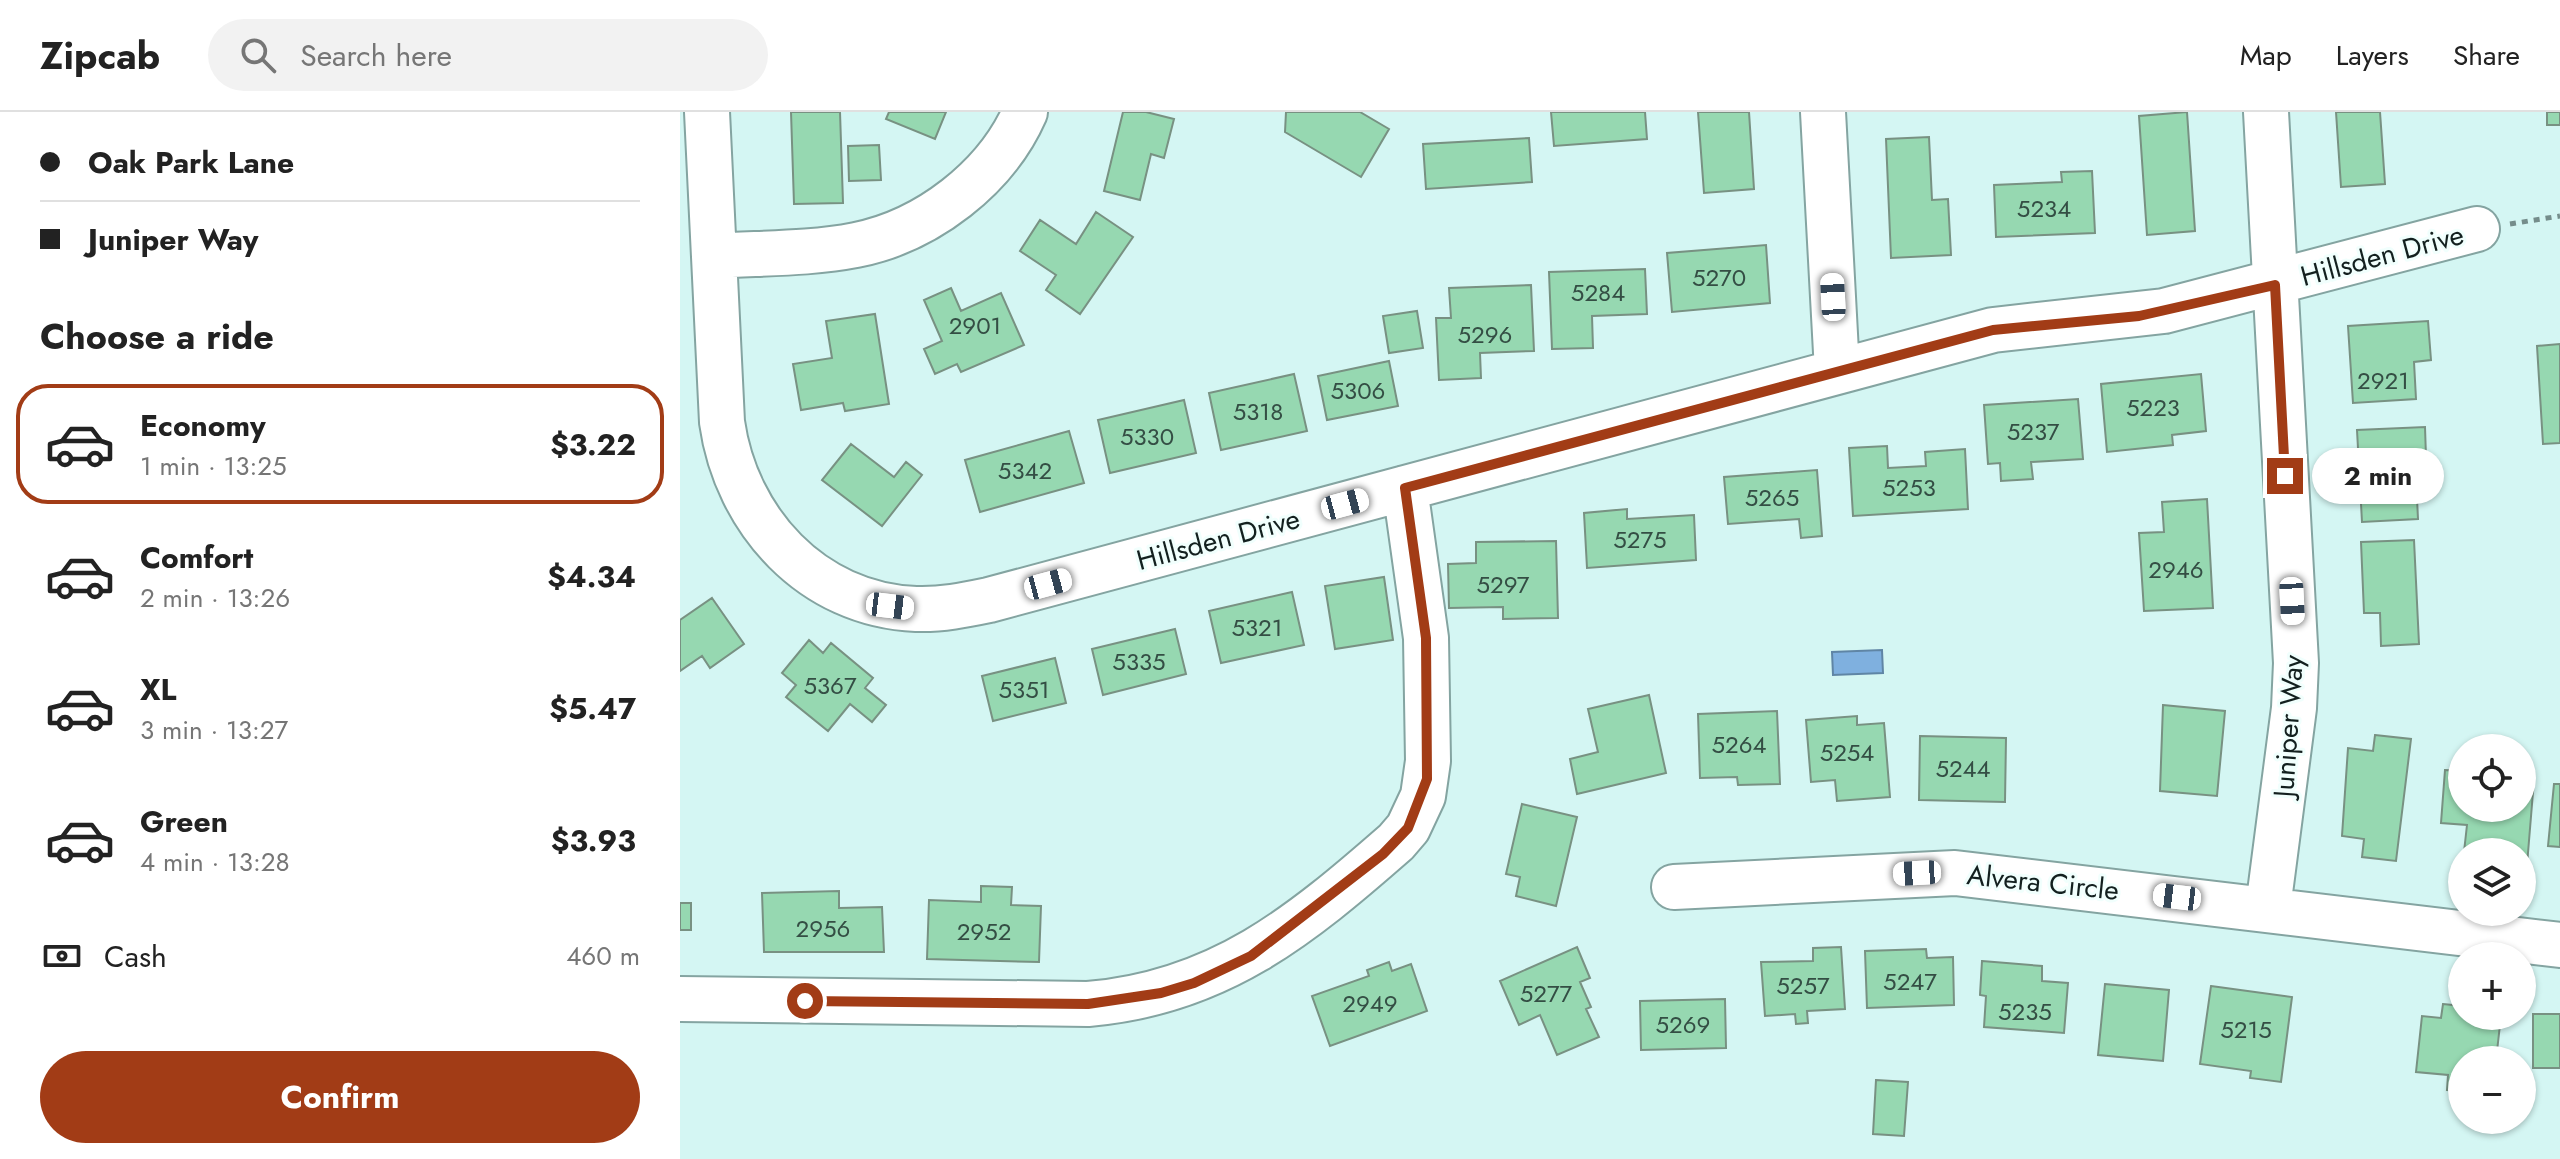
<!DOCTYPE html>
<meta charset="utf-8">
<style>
:root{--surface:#fff;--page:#f2f2f2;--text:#222;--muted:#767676;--line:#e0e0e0;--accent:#a23c16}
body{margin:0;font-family:Jost,sans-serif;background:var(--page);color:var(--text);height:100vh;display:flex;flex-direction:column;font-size:30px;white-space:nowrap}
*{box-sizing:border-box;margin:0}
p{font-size:26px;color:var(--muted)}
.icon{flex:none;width:44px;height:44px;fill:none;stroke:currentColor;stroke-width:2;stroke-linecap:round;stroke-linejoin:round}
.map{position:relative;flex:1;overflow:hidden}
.panel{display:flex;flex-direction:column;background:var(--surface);width:680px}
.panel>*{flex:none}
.top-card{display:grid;align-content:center;height:176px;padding:0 40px;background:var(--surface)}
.fabs{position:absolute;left:1768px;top:622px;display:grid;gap:16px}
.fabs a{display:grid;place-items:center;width:88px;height:88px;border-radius:50%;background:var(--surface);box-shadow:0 2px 6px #0004;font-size:40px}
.end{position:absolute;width:36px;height:36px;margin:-18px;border:10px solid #a23c16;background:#fff;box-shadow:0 0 0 4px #fff}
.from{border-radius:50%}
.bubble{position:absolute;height:56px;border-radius:28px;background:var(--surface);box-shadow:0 2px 6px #0004;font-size:26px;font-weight:700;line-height:56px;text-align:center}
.car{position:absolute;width:24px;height:48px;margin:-24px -12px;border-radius:10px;box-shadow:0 0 6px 2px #0007;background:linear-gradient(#fff 24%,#345 0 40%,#fff 0 76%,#345 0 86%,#fff 0)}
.top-card b{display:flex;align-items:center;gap:28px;height:76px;font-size:30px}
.top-card b+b{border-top:2px solid var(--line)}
.top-card i{width:20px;height:20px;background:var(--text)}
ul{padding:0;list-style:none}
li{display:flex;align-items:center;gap:24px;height:120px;margin:0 16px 12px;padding:0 24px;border:4px solid transparent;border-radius:32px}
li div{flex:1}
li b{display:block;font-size:30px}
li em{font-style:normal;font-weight:700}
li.on{border-color:var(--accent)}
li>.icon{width:72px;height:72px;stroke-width:1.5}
h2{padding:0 40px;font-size:36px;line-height:96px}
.pay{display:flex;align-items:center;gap:20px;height:88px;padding:0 40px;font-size:30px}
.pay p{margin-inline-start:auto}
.action{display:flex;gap:16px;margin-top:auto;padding:16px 40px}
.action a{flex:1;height:92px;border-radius:48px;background:var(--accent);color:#fff;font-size:32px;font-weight:700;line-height:92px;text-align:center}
header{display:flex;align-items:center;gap:48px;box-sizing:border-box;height:112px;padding:0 40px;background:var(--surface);border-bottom:2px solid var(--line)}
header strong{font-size:38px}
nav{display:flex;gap:44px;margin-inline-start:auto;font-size:28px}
.search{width:560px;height:72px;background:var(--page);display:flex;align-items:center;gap:20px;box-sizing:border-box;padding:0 28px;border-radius:44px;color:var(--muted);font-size:30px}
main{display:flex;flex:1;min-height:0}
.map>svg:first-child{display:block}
.water{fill:#7fb0df;stroke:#5f85a5;stroke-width:2}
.building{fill:#96d8b1;stroke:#789182;stroke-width:2}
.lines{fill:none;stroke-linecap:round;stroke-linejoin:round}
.minor-casing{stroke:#84a4a1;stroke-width:48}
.path{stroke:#758d8b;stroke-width:5;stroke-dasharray:6 6;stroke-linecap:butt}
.minor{stroke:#fff;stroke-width:44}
.route{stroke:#a23c16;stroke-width:10}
.labels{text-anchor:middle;stroke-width:6;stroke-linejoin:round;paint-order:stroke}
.number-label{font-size:24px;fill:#344e44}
.street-label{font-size:28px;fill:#13201f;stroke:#f1fffd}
</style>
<header>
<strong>Zipcab</strong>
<div class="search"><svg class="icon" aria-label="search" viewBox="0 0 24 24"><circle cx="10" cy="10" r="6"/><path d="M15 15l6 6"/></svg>Search here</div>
<nav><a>Map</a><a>Layers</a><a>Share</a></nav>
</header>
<main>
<section class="panel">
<div class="top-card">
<b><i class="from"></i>Oak Park Lane</b>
<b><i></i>Juniper Way</b>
</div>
<h2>Choose a ride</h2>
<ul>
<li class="on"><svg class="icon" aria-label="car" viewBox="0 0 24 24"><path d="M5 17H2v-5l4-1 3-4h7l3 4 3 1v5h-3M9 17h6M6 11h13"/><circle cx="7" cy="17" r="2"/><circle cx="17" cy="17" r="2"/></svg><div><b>Economy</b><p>1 min · 13:25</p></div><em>$3.22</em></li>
<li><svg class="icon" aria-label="car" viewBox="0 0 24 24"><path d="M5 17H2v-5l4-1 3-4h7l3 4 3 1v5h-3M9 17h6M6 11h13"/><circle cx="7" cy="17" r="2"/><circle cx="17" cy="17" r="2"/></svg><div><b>Comfort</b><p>2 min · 13:26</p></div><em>$4.34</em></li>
<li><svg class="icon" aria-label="car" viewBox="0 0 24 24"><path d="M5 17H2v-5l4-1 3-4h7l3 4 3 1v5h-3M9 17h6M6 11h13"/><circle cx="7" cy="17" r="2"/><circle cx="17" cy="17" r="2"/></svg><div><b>XL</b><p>3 min · 13:27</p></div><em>$5.47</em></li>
<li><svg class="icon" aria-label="car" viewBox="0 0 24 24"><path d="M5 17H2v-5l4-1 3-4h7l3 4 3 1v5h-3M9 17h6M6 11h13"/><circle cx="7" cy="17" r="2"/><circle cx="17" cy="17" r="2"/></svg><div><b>Green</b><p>4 min · 13:28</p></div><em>$3.93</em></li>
</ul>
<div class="pay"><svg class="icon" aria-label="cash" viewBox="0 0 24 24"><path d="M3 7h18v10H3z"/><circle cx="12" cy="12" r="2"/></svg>Cash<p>460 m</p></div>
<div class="action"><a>Confirm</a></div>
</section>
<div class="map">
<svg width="1880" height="1047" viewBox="0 0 1880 1047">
<rect width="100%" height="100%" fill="#d4f6f3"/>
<path class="water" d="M 1202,538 L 1203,561 L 1153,563 L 1152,540 Z"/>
<path class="building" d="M 111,0 L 160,0 L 163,91 L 114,92 Z
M 209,0 L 266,0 L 255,27 L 206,7 Z
M 443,0 L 466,0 L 494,7 L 484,46 L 471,42 L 460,88 L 424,79 Z
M 606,0 L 680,0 L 709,17 L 681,65 L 605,20 Z
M 871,0 L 965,0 L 967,27 L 874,34 Z
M 1018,0 L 1069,0 L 1074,77 L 1024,81 Z
M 1507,0 L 1515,119 L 1467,123 L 1459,4 Z
M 1656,0 L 1700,0 L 1705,72 L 1661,75 Z
M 1867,0 L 1880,0 L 1880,13 L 1867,13 Z
M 1249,25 L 1252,88 L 1268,87 L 1271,143 L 1211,146 L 1206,27 Z
M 849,26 L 852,70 L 746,77 L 743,32 Z
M 199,33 L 201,68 L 169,69 L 168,34 Z
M 1412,59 L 1415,121 L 1316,125 L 1314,73 L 1382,70 L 1381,60 Z
M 416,100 L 453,125 L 400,202 L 366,178 L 376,163 L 340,139 L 360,108 L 396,132 Z
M 1086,133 L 1090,191 L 992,200 L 987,141 Z
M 965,157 L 967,202 L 912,204 L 913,236 L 872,237 L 869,160 Z
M 851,173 L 854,239 L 800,241 L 801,266 L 759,268 L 756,206 L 771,206 L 769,176 Z
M 271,176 L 281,199 L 321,181 L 344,233 L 281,260 L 277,252 L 255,262 L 244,237 L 262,229 L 244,188 Z
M 737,199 L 743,236 L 709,241 L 703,204 Z
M 195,202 L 209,292 L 165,299 L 163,291 L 121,298 L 113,252 L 152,246 L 146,209 Z
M 1748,209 L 1751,248 L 1734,250 L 1736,287 L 1673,291 L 1668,214 Z
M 1880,232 L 1880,331 L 1863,332 L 1857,234 Z
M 709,249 L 718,294 L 647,308 L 638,264 Z
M 614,262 L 627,319 L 541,338 L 529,281 Z
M 1521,262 L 1526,319 L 1492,323 L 1493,333 L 1427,340 L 1421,272 Z
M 1398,287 L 1403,347 L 1351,350 L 1353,367 L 1321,369 L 1320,351 L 1308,352 L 1304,293 Z
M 504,288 L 516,341 L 430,361 L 418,308 Z
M 1745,315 L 1746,345 L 1735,345 L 1738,407 L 1682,410 L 1677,318 Z
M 389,319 L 404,371 L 300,400 L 285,348 Z
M 171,332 L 214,365 L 226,350 L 242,363 L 202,414 L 142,368 Z
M 1207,334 L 1208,356 L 1246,354 L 1245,340 L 1285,337 L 1288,397 L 1173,404 L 1169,336 Z
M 1137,358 L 1142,424 L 1121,426 L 1119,407 L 1048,412 L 1044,365 Z
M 1527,387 L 1533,496 L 1464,499 L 1459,421 L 1484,420 L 1482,390 Z
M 947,397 L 947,407 L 1014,403 L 1016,448 L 907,456 L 904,401 Z
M 1734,428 L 1739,532 L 1701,534 L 1700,501 L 1684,501 L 1681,430 Z
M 876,429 L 878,506 L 823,507 L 823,495 L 769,496 L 768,452 L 796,451 L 796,430 Z
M 704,465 L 713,528 L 655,537 L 645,474 Z
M 612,480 L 624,533 L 541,551 L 529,499 Z
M 32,486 L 64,532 L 30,556 L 22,544 L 0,559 L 0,508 Z
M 495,517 L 506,562 L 423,583 L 412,537 Z
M 129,528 L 143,541 L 151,531 L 193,566 L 185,576 L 206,593 L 192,610 L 170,592 L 148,619 L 106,585 L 116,573 L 102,561 Z
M 375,546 L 386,591 L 313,609 L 302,564 Z
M 969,583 L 986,661 L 897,682 L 890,647 L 918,640 L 908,597 Z
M 1483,593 L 1545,599 L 1537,684 L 1480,679 Z
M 1097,599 L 1100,672 L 1058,673 L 1057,665 L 1020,666 L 1018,602 Z
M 1177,604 L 1177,613 L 1204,611 L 1210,685 L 1157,689 L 1155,668 L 1131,670 L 1126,608 Z
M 1695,623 L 1731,627 L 1716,749 L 1682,745 L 1684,727 L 1662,724 L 1668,636 L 1693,639 Z
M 1240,624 L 1326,626 L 1325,690 L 1239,688 Z
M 1765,658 L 1782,659 L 1782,696 L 1842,696 L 1842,667 L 1854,668 L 1847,753 L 1842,753 L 1842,740 L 1784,740 L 1787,713 L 1761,711 Z
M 1874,672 L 1880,672 L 1880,735 L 1868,734 Z
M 842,692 L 897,705 L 876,794 L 836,784 L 840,765 L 826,762 Z
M 301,774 L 332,775 L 331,793 L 361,794 L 359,850 L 247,847 L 249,788 L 301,790 Z
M 159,779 L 159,796 L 202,795 L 204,840 L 84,840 L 82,781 Z
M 0,791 L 11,791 L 11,818 L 0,818 Z
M 897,835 L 910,866 L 900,870 L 911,895 L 906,897 L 919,925 L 877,943 L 860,903 L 839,913 L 820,869 Z
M 1161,835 L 1165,897 L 1127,899 L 1128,911 L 1116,912 L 1115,902 L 1085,904 L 1081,850 L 1133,849 L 1133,836 Z
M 1246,837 L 1247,846 L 1273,845 L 1274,893 L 1187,896 L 1185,839 Z
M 1302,849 L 1362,854 L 1362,869 L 1388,871 L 1384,921 L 1304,915 L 1306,884 L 1300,883 Z
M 709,850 L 712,859 L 731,852 L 747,899 L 650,934 L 632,884 L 689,864 L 687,858 Z
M 1425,872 L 1489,878 L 1483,949 L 1418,943 Z
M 1531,874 L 1612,885 L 1601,970 L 1570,966 L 1571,959 L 1520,952 Z
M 1045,887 L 1046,936 L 961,938 L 960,889 Z
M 1763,892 L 1782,894 L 1782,904 L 1821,904 L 1816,948 L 1782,948 L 1782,979 L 1767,978 L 1768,963 L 1736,960 L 1742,904 L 1761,906 Z
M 1853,902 L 1880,902 L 1880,956 L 1853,956 Z
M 1196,968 L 1228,970 L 1224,1024 L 1193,1022 Z"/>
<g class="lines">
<g class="minor-casing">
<path id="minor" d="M 27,0 L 42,310 C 56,409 132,493 236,497 C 261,498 285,493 309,488 L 1313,218 L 1484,199 L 1797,117
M 1143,0 L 1157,259
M 1586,0 L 1616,551 L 1614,596 L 1588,796
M 34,144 C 81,141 130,142 176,133 C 247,119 316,66 345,0
M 994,775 L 1275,761 L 1880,833
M 0,887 L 408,892 C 539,881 620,814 716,730 L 728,716 L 743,684 L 748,649 L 746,526 L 725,376"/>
</g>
<path class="path" d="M 1830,112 L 1880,104"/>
<use href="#minor" class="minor"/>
</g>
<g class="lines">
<path class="route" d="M 125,889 L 408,892 L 481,881 L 514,871 L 571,844 L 703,742 L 728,716 L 747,667 L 746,526 L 725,376 L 1313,218 L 1459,204 L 1595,173 L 1605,364"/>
</g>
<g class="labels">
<g class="number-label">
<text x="1364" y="105">5234</text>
<text x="1039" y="174">5270</text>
<text x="918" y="189">5284</text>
<text x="295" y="222">2901</text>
<text x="805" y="231">5296</text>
<text x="1703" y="277">2921</text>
<text x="678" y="287">5306</text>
<text x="1473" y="304">5223</text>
<text x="578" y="308">5318</text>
<text x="1353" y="328">5237</text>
<text x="467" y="333">5330</text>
<text x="345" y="367">5342</text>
<text x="1229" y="384">5253</text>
<text x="1092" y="394">5265</text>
<text x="960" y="436">5275</text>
<text x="1496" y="466">2946</text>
<text x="823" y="481">5297</text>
<text x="577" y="524">5321</text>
<text x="459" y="558">5335</text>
<text x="150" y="582">5367</text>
<text x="344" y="586">5351</text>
<text x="1059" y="641">5264</text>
<text x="1167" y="649">5254</text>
<text x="1283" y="665">5244</text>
<text x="143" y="825">2956</text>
<text x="304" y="828">2952</text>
<text x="1230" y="878">5247</text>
<text x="1123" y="882">5257</text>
<text x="866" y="890">5277</text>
<text x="690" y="900">2949</text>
<text x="1345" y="908">5235</text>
<text x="1003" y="921">5269</text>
<text x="1566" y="926">5215</text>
</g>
<g class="street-label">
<text transform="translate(1702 143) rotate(-15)" y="10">Hillsden Drive</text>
<text transform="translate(538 427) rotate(-15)" y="10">Hillsden Drive</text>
<text transform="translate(1608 614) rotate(-86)" y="10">Juniper Way</text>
<text transform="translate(1363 770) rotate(6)" y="10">Alvera Circle</text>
</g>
</g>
</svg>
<div class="fabs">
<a><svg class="icon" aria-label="locate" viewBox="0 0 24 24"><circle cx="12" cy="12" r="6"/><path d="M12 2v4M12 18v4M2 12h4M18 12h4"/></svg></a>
<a><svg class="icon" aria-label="layers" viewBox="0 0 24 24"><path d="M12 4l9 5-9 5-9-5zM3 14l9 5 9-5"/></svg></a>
<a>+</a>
<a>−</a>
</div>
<i class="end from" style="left:125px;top:889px"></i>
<i class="end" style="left:1605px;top:364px"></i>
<div class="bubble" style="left:1632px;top:336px;width:132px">2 min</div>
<i class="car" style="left:1153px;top:185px;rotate:357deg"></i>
<i class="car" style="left:665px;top:392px;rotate:75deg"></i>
<i class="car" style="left:368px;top:472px;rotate:75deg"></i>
<i class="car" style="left:1612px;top:489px;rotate:177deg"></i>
<i class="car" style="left:210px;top:494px;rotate:97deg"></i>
<i class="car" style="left:1237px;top:761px;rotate:267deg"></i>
<i class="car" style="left:1497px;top:785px;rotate:277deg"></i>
</div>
</main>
